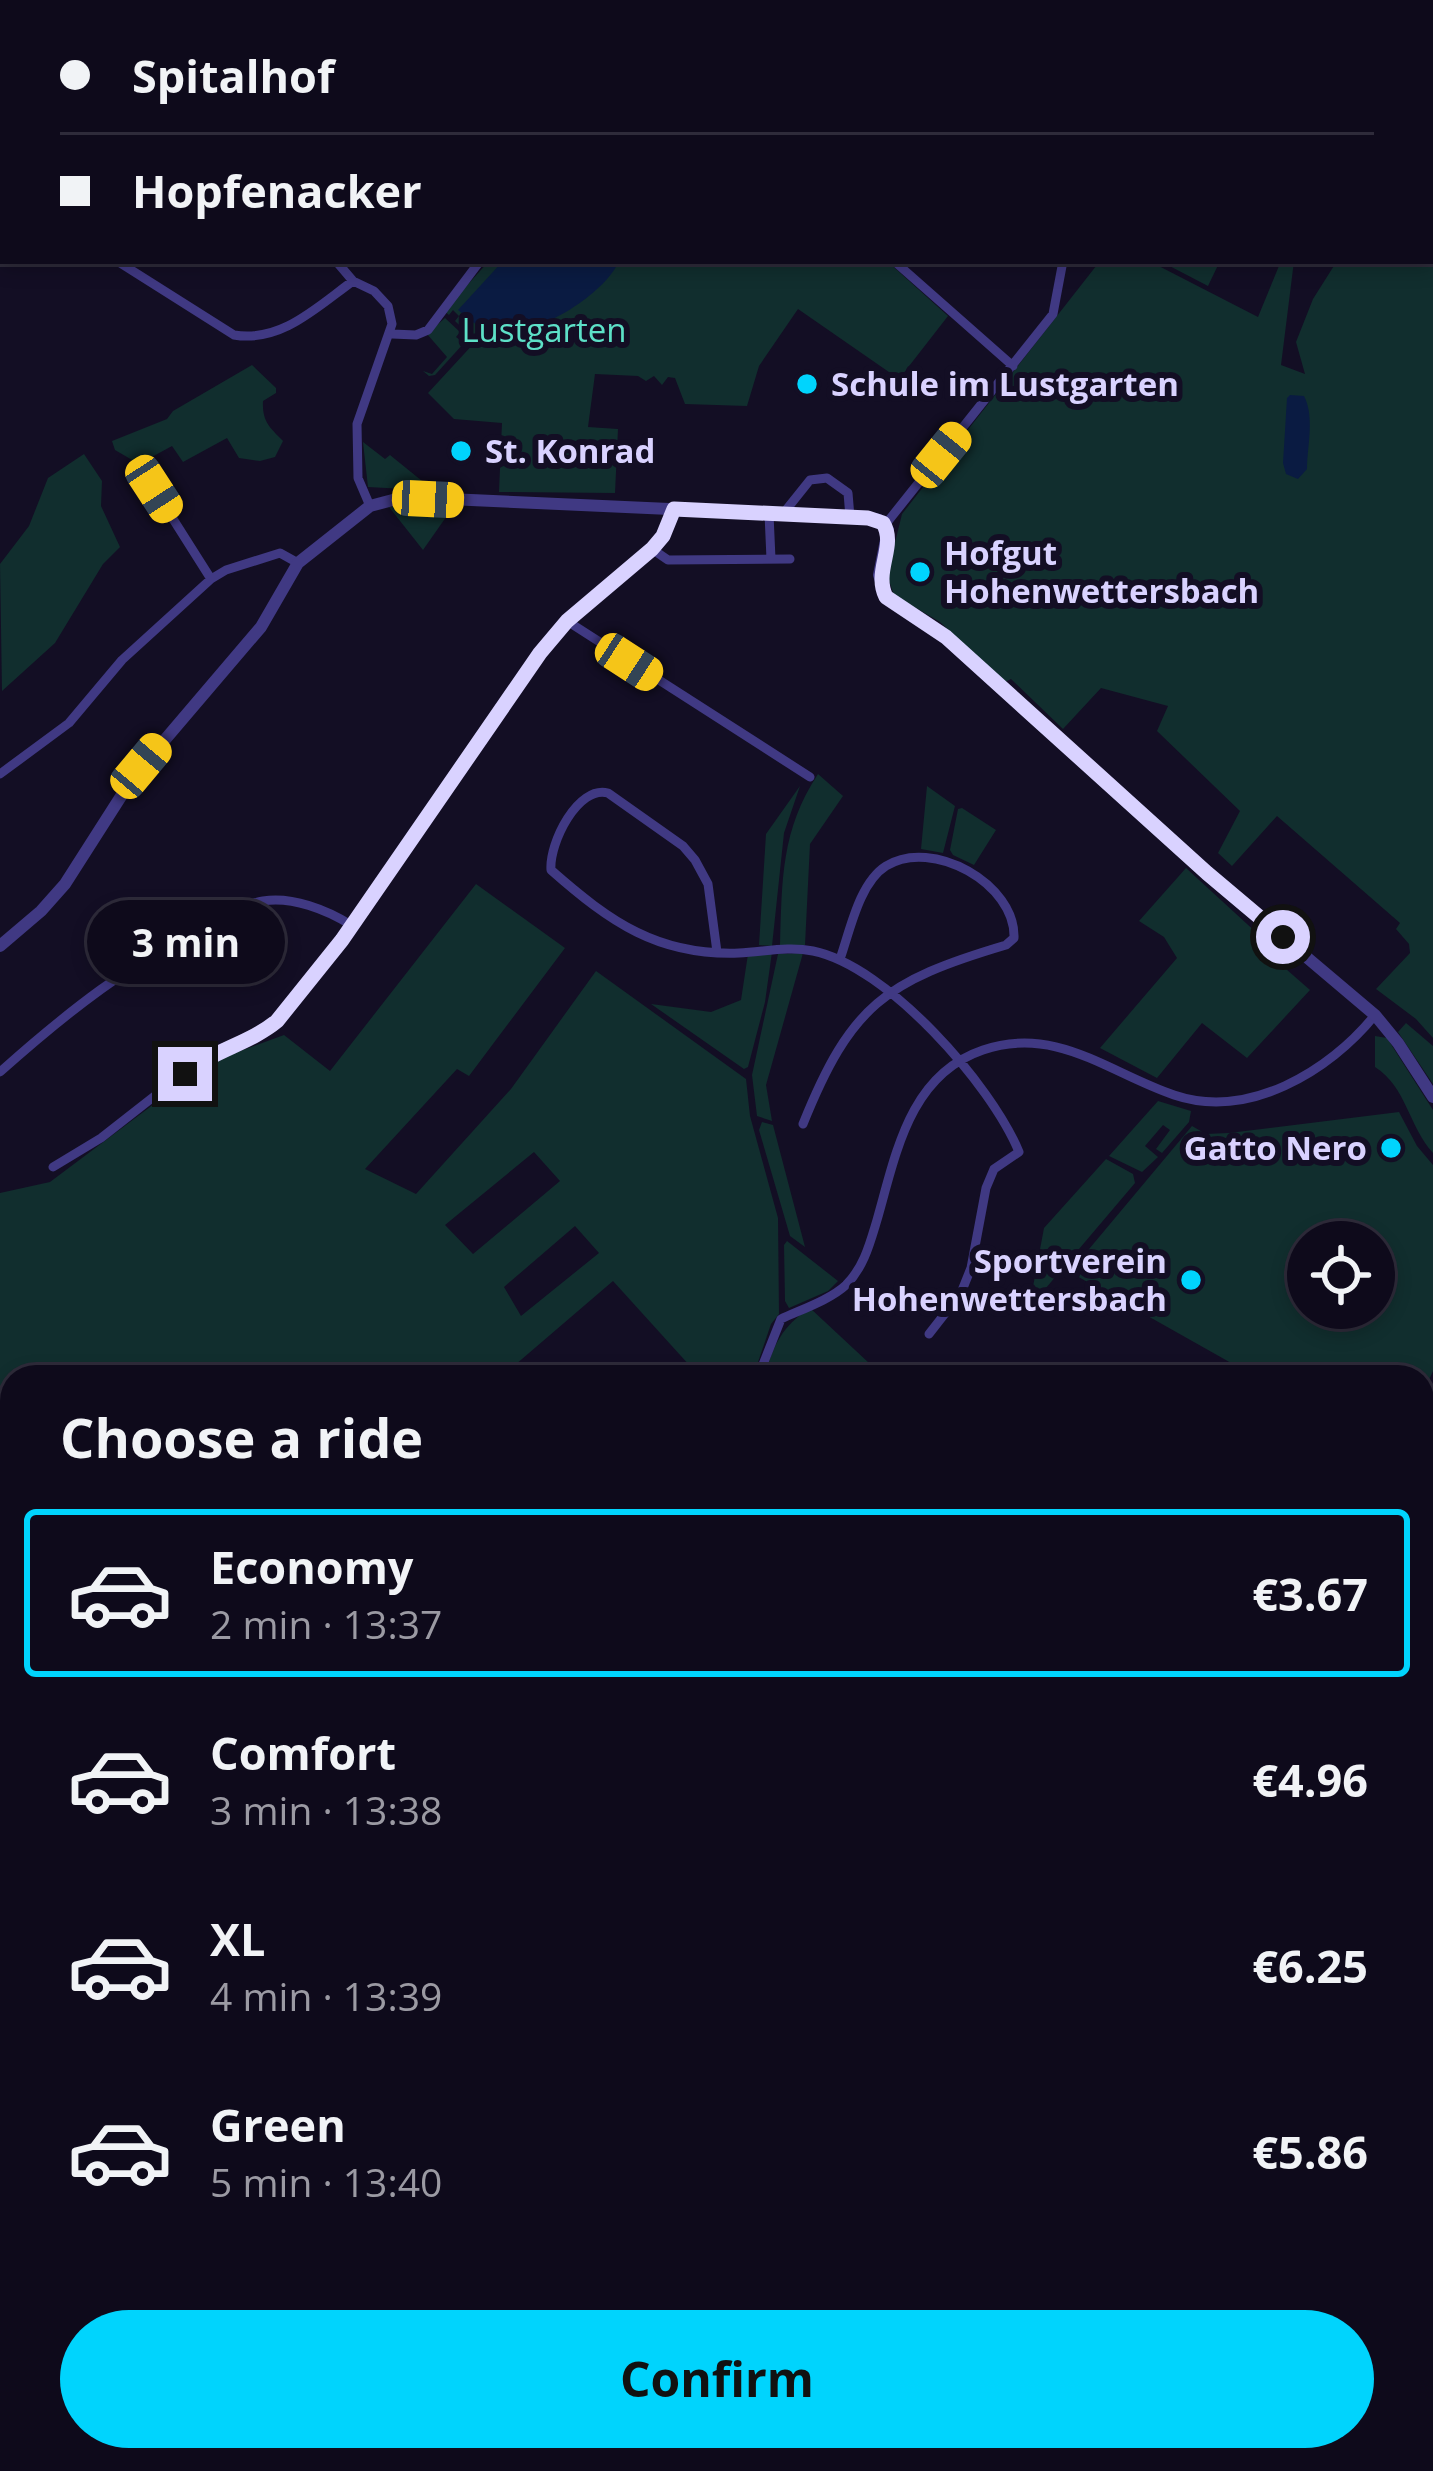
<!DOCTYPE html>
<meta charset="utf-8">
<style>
:root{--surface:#0e0a1b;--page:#1c1828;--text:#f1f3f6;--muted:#9b9aa3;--line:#2e2b3a;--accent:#00d4fd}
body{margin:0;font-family:"Open Sans",sans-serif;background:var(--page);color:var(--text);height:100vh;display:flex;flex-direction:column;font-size:45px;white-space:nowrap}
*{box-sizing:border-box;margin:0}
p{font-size:39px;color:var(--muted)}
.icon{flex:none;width:66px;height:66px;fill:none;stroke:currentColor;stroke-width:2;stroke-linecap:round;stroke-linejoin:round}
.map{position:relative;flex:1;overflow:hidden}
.sheet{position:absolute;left:0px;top:1365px;width:1434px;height:1107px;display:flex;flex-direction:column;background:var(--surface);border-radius:36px 36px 0 0;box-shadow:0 6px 18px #0003,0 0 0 3px var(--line)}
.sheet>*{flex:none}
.top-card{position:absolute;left:0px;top:0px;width:1434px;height:264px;box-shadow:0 6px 18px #0003,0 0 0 3px var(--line);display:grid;align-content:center;height:264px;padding:0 60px;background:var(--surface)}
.fabs{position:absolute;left:1287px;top:1221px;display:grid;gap:24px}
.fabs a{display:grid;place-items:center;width:108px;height:108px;border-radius:50%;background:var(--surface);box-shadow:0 6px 18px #0003,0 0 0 3px var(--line);font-size:60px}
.end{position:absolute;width:54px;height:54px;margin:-27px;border:15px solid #d9d2ff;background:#111;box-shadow:0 0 0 6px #111}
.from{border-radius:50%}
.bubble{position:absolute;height:84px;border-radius:42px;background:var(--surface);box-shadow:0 6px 18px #0003,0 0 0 3px var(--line);font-size:39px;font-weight:700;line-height:84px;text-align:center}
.car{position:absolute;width:36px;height:72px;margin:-36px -18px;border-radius:15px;box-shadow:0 0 9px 3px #0007;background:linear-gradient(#f5c518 24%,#345 0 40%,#f5c518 0 76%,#345 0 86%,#f5c518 0)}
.top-card b{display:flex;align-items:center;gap:42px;height:114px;font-size:45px}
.top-card b+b{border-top:3px solid var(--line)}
.top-card i{width:30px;height:30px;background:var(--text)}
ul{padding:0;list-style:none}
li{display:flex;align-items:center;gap:36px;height:168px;margin:0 24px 18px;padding:0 36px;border:6px solid transparent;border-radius:12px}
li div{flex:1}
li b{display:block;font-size:45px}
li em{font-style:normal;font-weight:700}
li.active{border-color:var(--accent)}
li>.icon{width:108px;height:108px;stroke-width:1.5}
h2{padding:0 60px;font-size:54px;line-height:144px}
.cta{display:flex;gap:24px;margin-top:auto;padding:24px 60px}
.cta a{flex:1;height:138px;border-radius:72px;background:var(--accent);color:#111;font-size:48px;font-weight:700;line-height:138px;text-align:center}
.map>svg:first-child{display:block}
.green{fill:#112e2e;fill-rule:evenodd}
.water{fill:#0a1b42}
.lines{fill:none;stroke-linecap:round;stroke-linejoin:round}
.stream{stroke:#0a1b42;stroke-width:3}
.minor{stroke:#403983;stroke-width:9}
.tertiary{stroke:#403983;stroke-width:12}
.secondary{stroke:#7569ff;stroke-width:14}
.motorway{stroke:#ff4d97;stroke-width:18}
.route{stroke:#d9d2ff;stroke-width:15}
.poi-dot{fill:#00d4fd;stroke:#130e24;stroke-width:4.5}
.labels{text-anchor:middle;stroke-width:12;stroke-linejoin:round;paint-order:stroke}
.park-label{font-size:33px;fill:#5de0c7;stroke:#130e24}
.poi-label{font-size:33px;font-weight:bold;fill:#d9d2ff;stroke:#130e24;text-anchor:start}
</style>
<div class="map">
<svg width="1433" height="2471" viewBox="0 0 1433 2471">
<rect width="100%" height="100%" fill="#130e24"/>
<path class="green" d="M 1051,0 L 1433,0 L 1433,204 L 1431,3 Z
M 1431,237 L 1433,237 L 1433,1038 L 1416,1019 L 1376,989 L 1410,953 L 1409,944 L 1396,929 L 1400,923 L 1277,816 L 1232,866 L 1218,853 L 1240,811 L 1157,731 L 1168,706 L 1101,688 L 1063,729 L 1011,679 L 1005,682 L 940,622 L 894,595 L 887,575 L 902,514 L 1100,261 L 1149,261 L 1258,317 L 1281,261 L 1294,261 L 1281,365 L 1305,374 L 1296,342 L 1313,299 L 1337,261 L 1431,261 Z
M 489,261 L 887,261 L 948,316 L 899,379 L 798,309 L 759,366 L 747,406 L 685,404 L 675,378 L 668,377 L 662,385 L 654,376 L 646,381 L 638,376 L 595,374 L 588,427 L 618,429 L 615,493 L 499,492 L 502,423 L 454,419 L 428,393 L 476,341 L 455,321 L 459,316 L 453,310 L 449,315 L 444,311 Z
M 1160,261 L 1220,261 L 1208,286 Z
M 445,318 L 460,332 L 456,337 L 464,343 L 435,375 L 429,376 L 423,371 L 432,374 L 447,357 L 427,334 Z
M 252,365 L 276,388 L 276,393 L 263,401 C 262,421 269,427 283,441 L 275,457 L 260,461 L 239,458 L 227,438 L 183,462 L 172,446 L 139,464 L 115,450 L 112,441 L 167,419 L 173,411 Z
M 363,442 L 385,459 L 390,455 L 427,485 L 423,490 L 368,487 Z
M 84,454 L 102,481 L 101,506 L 120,547 L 103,564 L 55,643 L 2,691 L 0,564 L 29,526 L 48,478 Z
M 395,506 L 451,510 L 423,550 L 389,507 Z
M 818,774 L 843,796 L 810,844 L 805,945 L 780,945 C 782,880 781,830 818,774 Z
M 800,786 L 784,833 L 772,946 L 759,945 L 766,834 Z
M 927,786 L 955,806 L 943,853 L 921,849 Z
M 962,808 L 996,830 L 974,865 L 953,855 L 950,850 L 958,809 Z
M 1186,868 L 1259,935 L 1254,941 L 1310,990 L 1247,1058 L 1202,1023 L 1157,1078 L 1100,1048 L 1177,958 L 1164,937 L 1139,921 Z
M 476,884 L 565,948 L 469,1076 L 457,1069 L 365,1169 L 416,1194 L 511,1089 L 596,971 L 746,1079 L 750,1116 L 778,1218 L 779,1314 L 771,1324 L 753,1377 L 700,1377 L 613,1281 L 501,1377 L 12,1377 L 12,1665 L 0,1663 L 0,1193 L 50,1182 L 210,1062 L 284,1035 L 330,1071 ZM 534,1152 L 560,1181 L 473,1254 L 445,1225 ZM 575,1226 L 599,1253 L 521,1316 L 504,1287 Z
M 772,952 L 765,1002 L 748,1067 L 744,1069 L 651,1004 L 711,1012 L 741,1000 L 748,954 Z
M 803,953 L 766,1085 L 772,1121 L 757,1116 L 752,1075 L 778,954 Z
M 1406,1023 L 1433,1046 L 1433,1084 L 1398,1032 Z
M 1375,1036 L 1387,1038 L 1433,1110 L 1433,1153 C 1408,1125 1407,1088 1375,1067 Z
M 1158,1101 L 1191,1111 L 1189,1122 L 1162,1153 L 1156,1149 L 1170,1130 L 1163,1125 L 1145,1146 L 1158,1157 L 1142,1172 L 1109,1156 Z
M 1399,1112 L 1417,1146 L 1433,1165 L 1433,1371 L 1422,1395 L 1422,1377 L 1256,1377 L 1075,1275 L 1074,1267 L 1192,1126 L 1206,1134 L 1229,1133 ZM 1308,1242 L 1374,1242 L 1374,1308 L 1308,1308 Z
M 762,1122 L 773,1125 L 805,1247 L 790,1236 L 759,1130 Z
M 1106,1159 L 1133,1174 L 1135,1183 L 1029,1308 L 1044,1228 Z
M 787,1241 L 838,1281 L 828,1291 L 789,1308 L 785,1301 L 784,1245 Z
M 810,1308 L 884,1377 L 764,1377 C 774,1345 781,1327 810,1308 Z
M 1433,1561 L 1433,2471 L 951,2471 L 955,2460 L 1422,2460 L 1422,1582 Z
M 12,2186 L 12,2262 L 0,2274 L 0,2202 Z
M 376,2460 L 893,2460 L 888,2471 L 375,2471 Z"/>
<path class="water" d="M 503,261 L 619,261 C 605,295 528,343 490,332 C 479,328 467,317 458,310 Z
M 1290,395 L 1304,396 C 1315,417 1307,447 1307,469 L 1298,479 L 1286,474 L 1283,463 L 1287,398 Z"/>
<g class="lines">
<path class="stream" d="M 1422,1954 L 1433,1945
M 1080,2471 L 1087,2460"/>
<path class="minor" d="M 644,0 L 646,3
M 885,0 L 887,3
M 1027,0 L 1029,3
M 292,3 L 305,0
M 443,3 L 448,0
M 541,3 L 544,0
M 736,3 L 740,0
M 0,26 L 3,29
M 0,203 L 3,203
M 117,261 L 234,335 C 281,343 317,307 353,281
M 336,261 L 353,281 L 374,291 L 388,306 L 392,324 L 357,424 L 358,478 L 370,506
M 894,261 L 1013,366
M 392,334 L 416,335 L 428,330 L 480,261
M 154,489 L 211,579
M 769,514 L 771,559
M 782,515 L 810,480 L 827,478 L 848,493 L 850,517
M 885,525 L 1053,314 L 1063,261
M 652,549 L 668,560 L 790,559
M 567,621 L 810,777
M 0,774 L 69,723 L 122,660 L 211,579 L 226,570 L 280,553 L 298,563
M 717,952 L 708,884 L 695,860 L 683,846 L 608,793 C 578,785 549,843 551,870 C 610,922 658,956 739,953 C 764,952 788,946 813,951 C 887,966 991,1084 1019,1152 L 994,1169 L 986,1188 L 971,1268 L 961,1293 L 929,1334
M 0,1072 C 66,1013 132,961 212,922 C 228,914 245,904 263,901 C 292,896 327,910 351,925
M 803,1124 C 851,1005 885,981 1006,945 L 1014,938 C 1016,884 932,837 886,866 C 859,883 850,931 840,959
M 53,1167 L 101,1138 L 207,1055 L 266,1030 L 277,1021 L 342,940 L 540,653 L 567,621 L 652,549 L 663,536 L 674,509
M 758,1377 L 781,1319 C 800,1310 830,1300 846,1285 C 864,1267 870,1243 877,1220 C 896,1154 909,1075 983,1050 C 1056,1025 1109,1073 1174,1095 C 1248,1120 1329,1072 1375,1015
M 0,1474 L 12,1479
M 0,1728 L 12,1731
M 0,2103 L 12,2117
M 0,2336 L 12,2347
M 139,2460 L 151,2471
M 292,2460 L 297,2471
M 364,2471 L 365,2460"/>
<path class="tertiary" d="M 0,946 L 41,911 L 65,884 L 134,776 L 261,627 L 298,563 L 370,506 L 404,497 L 868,518 L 879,520 L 888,530 L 879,575 L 886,597 L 946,637 L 1207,873 L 1375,1015 L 1398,1043 L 1433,1097"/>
<path class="secondary" d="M 1422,1982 L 1433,1973
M 1102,2471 L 1109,2460"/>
<path class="motorway" d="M 1422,1489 L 1433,1466
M 1422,1549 L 1433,1528
M 906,2471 L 911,2460
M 934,2471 L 939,2460"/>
</g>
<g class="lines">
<path class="route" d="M 185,1074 C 213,1050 249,1044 277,1021 L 342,940 L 540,653 L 567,621 L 652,549 L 663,536 L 674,509 L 868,518 L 883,523 C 897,546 873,571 886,597 L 946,637 L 1207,873 L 1283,937"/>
</g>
<g class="poi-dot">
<circle cx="807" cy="384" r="12"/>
<circle cx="461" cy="451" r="12"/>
<circle cx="920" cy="572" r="12"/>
<circle cx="1391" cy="1148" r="12"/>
<circle cx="1191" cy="1280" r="12"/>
</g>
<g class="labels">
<g class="park-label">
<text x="544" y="342">Lustgarten</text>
</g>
<g class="poi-label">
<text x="831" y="396">Schule im Lustgarten</text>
<text x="485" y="463">St. Konrad</text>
<text x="944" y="565">Hofgut<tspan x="944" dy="38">Hohenwettersbach</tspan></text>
<text x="1367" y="1160" text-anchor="end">Gatto Nero</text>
<text x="1167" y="1273" text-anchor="end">Sportverein<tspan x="1167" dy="38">Hohenwettersbach</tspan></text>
</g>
</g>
</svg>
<div class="fabs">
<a><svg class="icon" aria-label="locate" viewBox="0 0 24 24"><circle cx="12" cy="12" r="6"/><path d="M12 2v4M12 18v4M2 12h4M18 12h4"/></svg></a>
</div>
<i class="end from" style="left:1283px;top:937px"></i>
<i class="end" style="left:185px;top:1074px"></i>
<div class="bubble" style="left:87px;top:900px;width:198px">3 min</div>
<i class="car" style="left:941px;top:455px;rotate:39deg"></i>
<i class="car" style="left:154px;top:489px;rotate:147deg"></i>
<i class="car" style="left:428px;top:499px;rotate:93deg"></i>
<i class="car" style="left:629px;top:662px;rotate:123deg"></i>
<i class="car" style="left:141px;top:766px;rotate:40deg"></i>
<div class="top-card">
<b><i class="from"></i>Spitalhof</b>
<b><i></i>Hopfenacker</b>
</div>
<section class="sheet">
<h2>Choose a ride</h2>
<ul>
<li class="active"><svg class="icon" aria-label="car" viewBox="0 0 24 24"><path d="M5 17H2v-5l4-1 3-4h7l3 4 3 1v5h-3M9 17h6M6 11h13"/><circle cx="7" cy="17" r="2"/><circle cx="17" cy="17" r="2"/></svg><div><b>Economy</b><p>2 min · 13:37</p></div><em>€3.67</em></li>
<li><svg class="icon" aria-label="car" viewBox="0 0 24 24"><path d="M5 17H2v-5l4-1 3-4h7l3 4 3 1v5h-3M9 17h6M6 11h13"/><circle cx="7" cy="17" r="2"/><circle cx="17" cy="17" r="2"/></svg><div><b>Comfort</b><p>3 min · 13:38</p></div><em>€4.96</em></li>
<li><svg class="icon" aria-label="car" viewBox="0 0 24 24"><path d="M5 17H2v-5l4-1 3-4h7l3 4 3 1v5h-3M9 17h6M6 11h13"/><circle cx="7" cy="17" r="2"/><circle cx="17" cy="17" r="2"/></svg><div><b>XL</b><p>4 min · 13:39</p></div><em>€6.25</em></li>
<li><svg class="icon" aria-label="car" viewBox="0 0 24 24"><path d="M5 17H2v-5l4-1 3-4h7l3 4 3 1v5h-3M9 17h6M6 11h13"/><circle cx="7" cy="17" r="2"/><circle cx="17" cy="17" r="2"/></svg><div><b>Green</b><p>5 min · 13:40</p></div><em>€5.86</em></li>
</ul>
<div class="cta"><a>Confirm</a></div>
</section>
</div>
